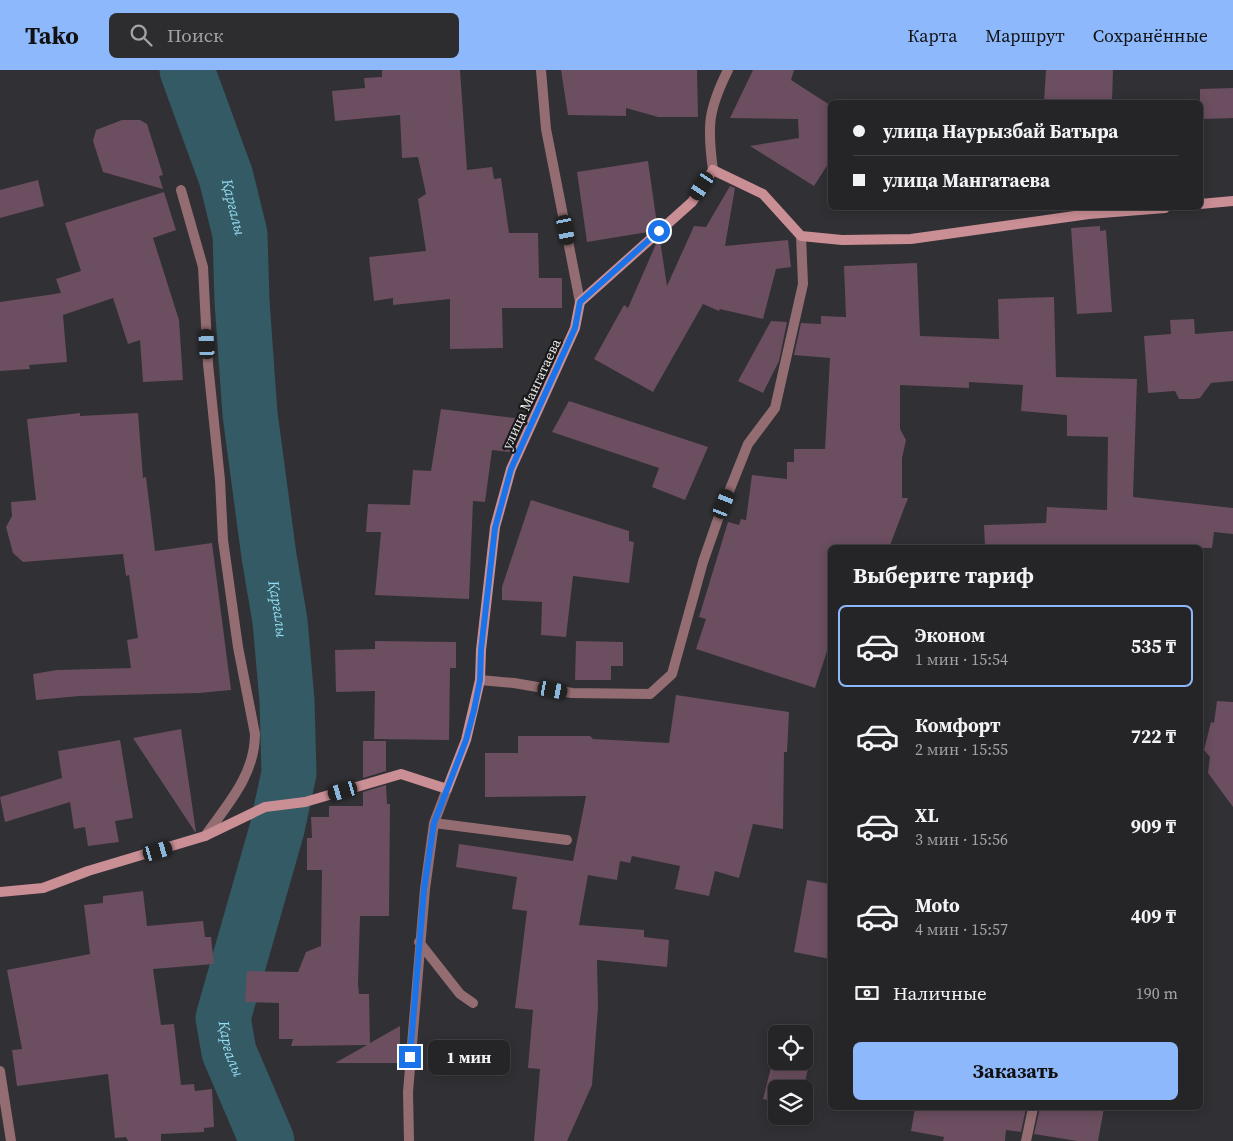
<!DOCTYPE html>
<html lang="ru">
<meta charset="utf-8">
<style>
:root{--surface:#252427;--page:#2d2c2f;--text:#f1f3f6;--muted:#a3a4a7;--line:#424144;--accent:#8db9fc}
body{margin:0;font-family:"Source Serif 4",serif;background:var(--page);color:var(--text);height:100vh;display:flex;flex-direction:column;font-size:19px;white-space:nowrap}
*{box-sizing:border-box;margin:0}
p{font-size:16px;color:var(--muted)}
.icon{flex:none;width:28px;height:28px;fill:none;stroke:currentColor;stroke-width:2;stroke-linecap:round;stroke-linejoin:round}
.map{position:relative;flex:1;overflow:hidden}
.side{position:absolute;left:828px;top:475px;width:375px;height:565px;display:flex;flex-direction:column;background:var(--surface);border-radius:8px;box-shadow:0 2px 12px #0003,0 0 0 1px var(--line)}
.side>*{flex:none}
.banner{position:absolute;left:828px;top:30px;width:375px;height:110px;border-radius:8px;box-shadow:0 2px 12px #0003,0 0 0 1px var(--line);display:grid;align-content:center;height:110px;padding:0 25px;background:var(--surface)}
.fabs{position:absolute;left:768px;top:955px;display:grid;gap:10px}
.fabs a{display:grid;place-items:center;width:45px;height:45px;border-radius:8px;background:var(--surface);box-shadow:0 2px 12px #0003,0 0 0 1px var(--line);font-size:25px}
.end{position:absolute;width:22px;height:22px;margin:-11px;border:6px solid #1a73e8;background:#fff;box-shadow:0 0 0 2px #fff}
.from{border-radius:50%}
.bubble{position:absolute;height:35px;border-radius:8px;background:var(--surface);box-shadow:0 2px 12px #0003,0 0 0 1px var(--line);font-size:16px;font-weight:700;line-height:35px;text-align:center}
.car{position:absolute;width:15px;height:30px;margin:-15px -8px;border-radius:6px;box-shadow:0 0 4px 1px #0007;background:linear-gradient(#222 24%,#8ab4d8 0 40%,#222 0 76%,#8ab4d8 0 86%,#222 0)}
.banner b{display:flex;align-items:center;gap:18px;height:48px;font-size:19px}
.banner b+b{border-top:1px solid var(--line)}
.banner i{width:12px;height:12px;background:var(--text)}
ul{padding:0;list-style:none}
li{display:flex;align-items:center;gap:15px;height:82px;margin:0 10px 8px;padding:0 15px;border:2px solid transparent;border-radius:8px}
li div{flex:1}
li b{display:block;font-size:19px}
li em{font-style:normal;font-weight:700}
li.selected{border-color:var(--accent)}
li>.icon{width:45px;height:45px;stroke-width:1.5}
h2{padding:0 25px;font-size:22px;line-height:60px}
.pay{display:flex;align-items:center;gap:12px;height:55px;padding:0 25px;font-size:19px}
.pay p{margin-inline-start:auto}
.button{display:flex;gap:10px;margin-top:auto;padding:10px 25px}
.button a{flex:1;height:58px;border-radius:8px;background:var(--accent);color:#111;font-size:20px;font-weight:700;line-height:58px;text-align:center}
header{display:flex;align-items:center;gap:30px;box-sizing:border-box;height:70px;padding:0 25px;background:var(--accent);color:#111}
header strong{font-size:24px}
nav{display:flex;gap:28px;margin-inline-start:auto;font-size:18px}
.search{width:350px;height:45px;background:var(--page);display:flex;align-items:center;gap:12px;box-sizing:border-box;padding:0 18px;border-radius:8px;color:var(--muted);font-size:19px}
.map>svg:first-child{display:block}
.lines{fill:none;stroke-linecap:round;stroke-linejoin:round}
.river{stroke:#335a65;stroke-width:55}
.building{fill:#6b4e60}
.street{stroke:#936d71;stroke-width:10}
.secondary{stroke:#ca8e95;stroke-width:10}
.route{stroke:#1a73e8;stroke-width:6}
.labels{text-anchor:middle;stroke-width:4.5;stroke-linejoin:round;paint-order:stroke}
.street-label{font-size:14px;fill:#ececee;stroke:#19191a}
.water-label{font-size:15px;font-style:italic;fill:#96def3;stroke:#19191a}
</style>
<header>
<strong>Tako</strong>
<div class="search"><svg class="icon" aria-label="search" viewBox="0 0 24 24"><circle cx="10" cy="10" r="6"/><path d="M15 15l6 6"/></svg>Поиск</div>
<nav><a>Карта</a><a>Маршрут</a><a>Сохранённые</a></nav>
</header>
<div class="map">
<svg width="1233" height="1071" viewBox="0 0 1233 1071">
<rect width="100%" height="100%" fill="#313034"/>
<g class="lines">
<path class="river" id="s1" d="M 187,0 L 226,107 L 240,164 L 242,231 L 250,344 L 269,486 L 280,551 L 287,631 L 289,703 L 277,759 L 223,948 L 229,982 L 267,1071"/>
</g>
<path class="building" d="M 382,0 L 460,0 L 467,100 L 492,97 L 494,109 L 501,108 L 509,163 L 538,163 L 539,208 L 562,208 L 562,238 L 502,238 L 503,278 L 450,279 L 450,229 L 393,235 L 393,228 L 374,231 L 369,187 L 426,181 L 418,129 L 426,124 L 418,87 L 402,88 L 400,45 L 335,51 L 332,21 L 365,18 L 364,8 L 382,7 Z
M 561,0 L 697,0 L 698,47 L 658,47 L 626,38 L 626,46 L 568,45 Z
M 753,0 L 794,0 L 791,10 L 830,35 L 830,91 L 814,116 L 750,76 L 799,68 L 798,49 L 730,48 Z
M 1046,0 L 1113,0 L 1112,32 L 1044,32 Z
M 1233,18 L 1233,48 L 1200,49 L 1200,19 Z
M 122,50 L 140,50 L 147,54 L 163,105 L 159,106 L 163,119 L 103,102 L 93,71 L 96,60 Z
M 648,91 L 657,154 L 648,162 L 587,172 L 577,102 Z
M 38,110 L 44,136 L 0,148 L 0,120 Z
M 730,116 L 735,118 L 725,176 L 788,170 L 791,197 L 776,199 L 763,249 L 720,239 L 719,241 L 703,234 L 653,322 L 594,289 L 624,235 L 628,238 L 656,174 L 660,170 L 667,216 L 694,156 L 706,157 Z
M 164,122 L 176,160 L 153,168 L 179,250 L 183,310 L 143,312 L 140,270 L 128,274 L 113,228 L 63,245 L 67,292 L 29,295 L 30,299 L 0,301 L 0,232 L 61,223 L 56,209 L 81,201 L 65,153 Z
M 1100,156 L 1100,161 L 1106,160 L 1112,242 L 1077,244 L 1071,158 Z
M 917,193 L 920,266 L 999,269 L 998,229 L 1054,227 L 1056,307 L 1137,309 L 1133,427 L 1233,438 L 1233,464 L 1214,462 L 1212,478 L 985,476 L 984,455 L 1046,453 L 1047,437 L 1107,440 L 1108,367 L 1067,366 L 1067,345 L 1021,341 L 1023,315 L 969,312 L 969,318 L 900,315 L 900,359 L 906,370 L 902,388 L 902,428 L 908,428 L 889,478 L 830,478 L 830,572 L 815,618 L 696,579 L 706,549 L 699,547 L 728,452 L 739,455 L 741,449 L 746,450 L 752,405 L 787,409 L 787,392 L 794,392 L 794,379 L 825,379 L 830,288 L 794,285 L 801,253 L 821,254 L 821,246 L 846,247 L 844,196 Z
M 1194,249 L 1195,264 L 1233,261 L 1233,311 L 1211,313 L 1200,328 L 1194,329 L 1179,329 L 1175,321 L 1148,323 L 1144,266 L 1171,264 L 1170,250 Z
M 771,251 L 787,252 L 779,291 L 763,323 L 738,311 Z
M 569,331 L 708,377 L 685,430 L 652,417 L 659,398 L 552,362 Z
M 441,339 L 515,348 L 511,382 L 492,380 L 485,432 L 473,431 L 469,529 L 375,525 L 381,462 L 366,462 L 368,434 L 410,435 L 413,400 L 431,401 Z
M 80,343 L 80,346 L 138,343 L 143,408 L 146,407 L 155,481 L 212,473 L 231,620 L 199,623 L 80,626 L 36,630 L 33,604 L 57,600 L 131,598 L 127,570 L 138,568 L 129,505 L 126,506 L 123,484 L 23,492 L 13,483 L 6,457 L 12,446 L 11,432 L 36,430 L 27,349 Z
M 531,430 L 629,461 L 629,471 L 634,472 L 629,513 L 573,506 L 566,567 L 541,565 L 542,532 L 502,530 L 502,517 Z
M 375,571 L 456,572 L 456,598 L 450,598 L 449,670 L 374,669 L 375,621 L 336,622 L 335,580 L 375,579 Z
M 576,571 L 623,572 L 623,596 L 611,596 L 611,610 L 575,610 Z
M 676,625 L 789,642 L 787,682 L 784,682 L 783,759 L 753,754 L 739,808 L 715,801 L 709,826 L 675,819 L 680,796 L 632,786 L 630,793 L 620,791 L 617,810 L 588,805 L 579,855 L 644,860 L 644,867 L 669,870 L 667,897 L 597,890 L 598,937 L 592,1015 L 567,1071 L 534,1071 L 540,999 L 528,998 L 533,940 L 515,938 L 527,841 L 512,839 L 517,807 L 456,797 L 459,774 L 573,791 L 586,726 L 485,727 L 485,683 L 518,683 L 518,666 L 590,666 L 593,669 L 669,673 Z
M 1217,631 L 1233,632 L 1233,737 L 1208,703 L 1210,687 L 1204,680 L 1211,652 L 1214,653 Z
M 181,659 L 196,762 L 195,762 L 133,668 Z
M 120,670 L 133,748 L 115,751 L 119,772 L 88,776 L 85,757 L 74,759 L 70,732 L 5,752 L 0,727 L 62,708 L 58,681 Z
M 363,671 L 386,671 L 386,701 L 363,708 Z
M 386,715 L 387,734 L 390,734 L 389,846 L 360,846 L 358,914 L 359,924 L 369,924 L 370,973 L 400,956 L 400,993 L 335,993 L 367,975 L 291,976 L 293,969 L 279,969 L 279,933 L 245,932 L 247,901 L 298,902 L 306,882 L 321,876 L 322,800 L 307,800 L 307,768 L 312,768 L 311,747 L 329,747 L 329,736 L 363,736 L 363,722 Z
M 807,810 L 830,814 L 830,889 L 794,882 Z
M 143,821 L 147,856 L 203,851 L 205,867 L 211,867 L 214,894 L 153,899 L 161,955 L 174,954 L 181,1015 L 194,1014 L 195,1021 L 212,1019 L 214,1057 L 204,1058 L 204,1062 L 161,1064 L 161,1071 L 128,1071 L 126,1067 L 115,1068 L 108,1004 L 17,1016 L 12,980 L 22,979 L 7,900 L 90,884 L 84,835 L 103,833 L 103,826 Z
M 774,986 L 776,991 L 794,991 L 809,995 L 803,1019 L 776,1019 L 776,1032 L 763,1029 Z
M 915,1038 L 1026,1038 L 1021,1062 L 1006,1060 L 1005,1071 L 943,1071 L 944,1067 L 911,1061 Z
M 1040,1038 L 1104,1038 L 1098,1071 L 1077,1071 L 1034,1064 Z"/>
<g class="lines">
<path class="street" d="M 541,0 L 546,59 L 580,232
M 713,100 C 707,56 708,40 728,0
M 181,120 L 203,197 L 208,294 L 220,410 L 223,470 L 238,577 L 255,664 C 255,705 227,735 205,766
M 480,610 L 514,613 L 572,623 L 650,624 L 672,604 L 703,492 L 718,449 L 748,374 L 775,338 L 803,214 L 801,166
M 434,753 L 567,770
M 419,872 L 460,924 L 473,933
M 0,1001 L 11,1071
M 409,1071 L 408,1022 L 425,819 L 434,753 L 447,719
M 1026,1071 L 1033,1038"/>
<path class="secondary" d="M 1200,134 L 1233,131
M 0,822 L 43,818 L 88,801 L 205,766 L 265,737 L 305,732 L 401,704 L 447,719 L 466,670 L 480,610 L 481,580 L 495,457 L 511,399 L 575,258 L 580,232 L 692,132 L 713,100 L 763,124 L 801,166 L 842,170 L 911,169 L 1089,144 L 1165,138"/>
</g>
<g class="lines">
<path class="route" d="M 410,987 L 424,819 L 434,753 L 466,670 L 474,640 L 480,610 L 481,580 L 495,458 L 511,399 L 575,258 L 580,232 L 659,161"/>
</g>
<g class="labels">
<g class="street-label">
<text transform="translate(531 324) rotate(-65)" y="5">улица Мангатаева</text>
</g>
<g class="water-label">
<text dy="5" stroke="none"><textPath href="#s1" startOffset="145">Қарғалы</textPath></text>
<text dy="5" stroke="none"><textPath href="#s1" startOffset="550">Қарғалы</textPath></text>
<text dy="5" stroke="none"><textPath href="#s1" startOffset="1000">Қарғалы</textPath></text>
</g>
</g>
</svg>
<div class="fabs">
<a><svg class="icon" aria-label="locate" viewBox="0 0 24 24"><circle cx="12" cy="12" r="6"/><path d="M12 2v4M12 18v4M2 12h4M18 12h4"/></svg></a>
<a><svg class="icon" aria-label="layers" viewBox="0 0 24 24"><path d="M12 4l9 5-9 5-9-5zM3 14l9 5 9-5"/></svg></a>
</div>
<i class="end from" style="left:659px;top:161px"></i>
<i class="end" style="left:410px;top:987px"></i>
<div class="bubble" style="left:428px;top:970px;width:82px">1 мин</div>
<i class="car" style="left:702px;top:116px;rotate:213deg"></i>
<i class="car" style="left:566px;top:160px;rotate:169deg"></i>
<i class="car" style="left:207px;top:274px;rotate:357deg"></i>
<i class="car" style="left:724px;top:434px;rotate:22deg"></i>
<i class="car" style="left:553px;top:620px;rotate:100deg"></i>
<i class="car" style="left:343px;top:721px;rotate:254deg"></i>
<i class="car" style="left:158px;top:781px;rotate:74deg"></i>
<div class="banner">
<b><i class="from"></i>улица Наурызбай Батыра</b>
<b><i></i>улица Мангатаева</b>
</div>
<section class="side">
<h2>Выберите тариф</h2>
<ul>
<li class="selected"><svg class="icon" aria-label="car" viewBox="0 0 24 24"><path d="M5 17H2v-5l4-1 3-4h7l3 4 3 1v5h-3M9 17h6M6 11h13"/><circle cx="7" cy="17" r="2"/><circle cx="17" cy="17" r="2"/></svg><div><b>Эконом</b><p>1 мин · 15:54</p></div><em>535 ₸</em></li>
<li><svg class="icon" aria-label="car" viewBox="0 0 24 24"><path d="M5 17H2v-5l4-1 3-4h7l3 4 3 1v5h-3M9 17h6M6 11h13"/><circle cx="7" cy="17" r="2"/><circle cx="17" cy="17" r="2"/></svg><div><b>Комфорт</b><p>2 мин · 15:55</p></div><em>722 ₸</em></li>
<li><svg class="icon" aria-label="car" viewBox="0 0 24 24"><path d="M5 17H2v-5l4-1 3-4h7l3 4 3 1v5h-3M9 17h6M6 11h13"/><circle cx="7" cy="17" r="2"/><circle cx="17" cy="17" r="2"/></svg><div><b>XL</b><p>3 мин · 15:56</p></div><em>909 ₸</em></li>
<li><svg class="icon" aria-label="car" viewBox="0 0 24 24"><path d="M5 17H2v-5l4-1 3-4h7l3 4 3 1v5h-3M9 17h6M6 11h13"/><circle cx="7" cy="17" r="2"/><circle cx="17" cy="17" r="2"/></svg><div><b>Moto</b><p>4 мин · 15:57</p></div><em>409 ₸</em></li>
</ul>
<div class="pay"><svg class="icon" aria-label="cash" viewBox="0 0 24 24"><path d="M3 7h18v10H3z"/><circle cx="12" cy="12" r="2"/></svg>Наличные<p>190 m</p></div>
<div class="button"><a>Заказать</a></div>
</section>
</div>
